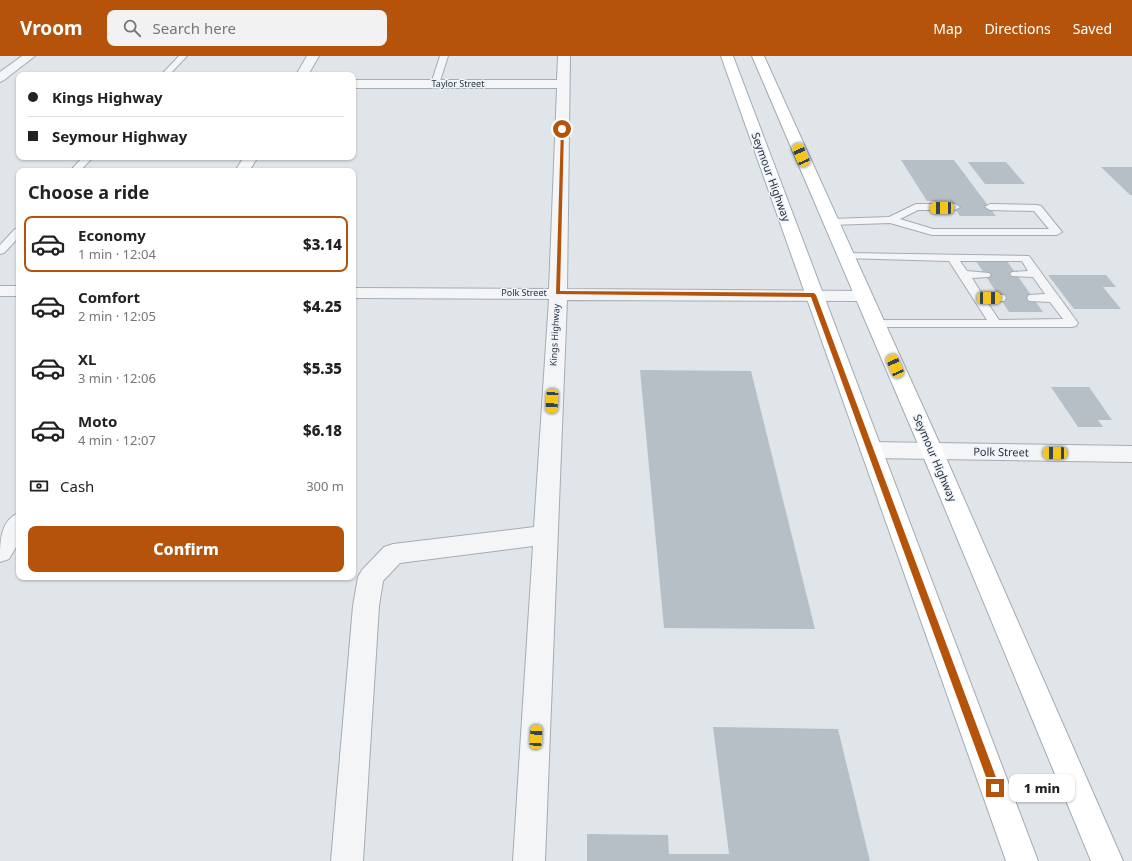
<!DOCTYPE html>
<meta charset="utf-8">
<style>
:root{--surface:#fff;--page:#f2f2f2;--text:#222;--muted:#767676;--line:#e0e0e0;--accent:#b45309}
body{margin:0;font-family:"Noto Sans",sans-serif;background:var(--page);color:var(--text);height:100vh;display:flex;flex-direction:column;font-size:15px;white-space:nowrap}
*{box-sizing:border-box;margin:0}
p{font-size:13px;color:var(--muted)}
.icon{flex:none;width:22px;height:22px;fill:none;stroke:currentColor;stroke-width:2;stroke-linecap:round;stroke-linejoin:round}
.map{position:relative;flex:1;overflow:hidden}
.drawer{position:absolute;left:16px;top:112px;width:340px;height:412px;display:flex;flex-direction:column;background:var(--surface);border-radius:8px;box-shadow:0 1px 3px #0004}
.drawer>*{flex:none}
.guide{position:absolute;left:16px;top:16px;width:340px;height:88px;border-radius:8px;box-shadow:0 1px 3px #0004;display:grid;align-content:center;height:88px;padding:0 12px;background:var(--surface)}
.end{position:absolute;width:18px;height:18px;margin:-9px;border:5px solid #b45309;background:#fff;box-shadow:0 0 0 2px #fff}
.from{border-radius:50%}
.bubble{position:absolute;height:28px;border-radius:8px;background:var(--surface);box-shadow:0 1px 3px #0004;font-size:13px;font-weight:800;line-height:28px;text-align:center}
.car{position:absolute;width:12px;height:24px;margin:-12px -6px;border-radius:5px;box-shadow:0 0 3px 1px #0007;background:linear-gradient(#f5c518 24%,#345 0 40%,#f5c518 0 76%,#345 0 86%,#f5c518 0)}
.guide b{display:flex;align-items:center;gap:14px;height:38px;font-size:15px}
.guide b+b{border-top:1px solid var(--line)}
.guide i{width:10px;height:10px;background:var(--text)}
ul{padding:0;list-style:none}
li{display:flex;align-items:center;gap:12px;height:56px;margin:0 8px 6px;padding:0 4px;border:2px solid transparent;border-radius:8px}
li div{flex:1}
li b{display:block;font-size:15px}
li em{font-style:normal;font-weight:800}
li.active{border-color:var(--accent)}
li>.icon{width:36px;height:36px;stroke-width:1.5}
h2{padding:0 12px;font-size:18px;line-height:48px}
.pay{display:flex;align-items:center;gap:10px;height:44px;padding:0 12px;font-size:15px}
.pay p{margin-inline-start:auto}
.button{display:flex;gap:8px;margin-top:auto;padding:8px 12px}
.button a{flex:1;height:46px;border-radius:8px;background:var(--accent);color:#fff;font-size:16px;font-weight:800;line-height:46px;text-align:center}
header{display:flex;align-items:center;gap:24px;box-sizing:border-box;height:56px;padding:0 20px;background:var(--accent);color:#fff}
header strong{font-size:19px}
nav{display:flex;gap:22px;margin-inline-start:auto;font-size:14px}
.search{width:280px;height:36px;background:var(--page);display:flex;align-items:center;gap:10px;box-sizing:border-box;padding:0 14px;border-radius:8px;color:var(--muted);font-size:15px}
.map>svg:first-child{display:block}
.building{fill:#b7bfc6}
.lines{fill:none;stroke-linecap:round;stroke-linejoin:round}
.lane-casing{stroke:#a5acb3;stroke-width:2}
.street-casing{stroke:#a5acb3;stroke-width:2}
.primary-casing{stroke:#9fabb5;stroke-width:2}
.lane{fill:#f3f5f7;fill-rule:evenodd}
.street{fill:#f3f5f7;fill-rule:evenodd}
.primary{fill:#fff;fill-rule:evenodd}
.route{fill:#b45309}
.labels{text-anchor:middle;stroke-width:3;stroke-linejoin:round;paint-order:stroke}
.far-street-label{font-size:9px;fill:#283441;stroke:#f0f3f7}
.street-label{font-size:11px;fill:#283441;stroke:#f0f3f7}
</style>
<header>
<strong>Vroom</strong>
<div class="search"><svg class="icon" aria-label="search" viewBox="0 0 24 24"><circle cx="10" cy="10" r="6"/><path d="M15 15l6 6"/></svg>Search here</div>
<nav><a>Map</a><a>Directions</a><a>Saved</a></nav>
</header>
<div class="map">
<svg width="1132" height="805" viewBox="0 0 1132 805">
<rect width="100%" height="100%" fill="#e0e5e9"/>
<path class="building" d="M 901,104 L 954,104 L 996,160 L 960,160 L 950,145 L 927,145 Z
M 968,106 L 1006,106 L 1025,128 L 985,128 Z
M 1101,111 L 1132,111 L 1132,139 L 1130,139 Z
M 976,205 L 1007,205 L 1043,256 L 1009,256 Z
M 1048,219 L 1106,219 L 1116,231 L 1103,231 L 1121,253 L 1074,253 Z
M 640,314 L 751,315 L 815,573 L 664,572 Z
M 1051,331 L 1089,331 L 1112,364 L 1098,364 L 1103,371 L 1078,371 Z
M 713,671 L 838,673 L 870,805 L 587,805 L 587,778 L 668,779 L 669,798 L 729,798 Z"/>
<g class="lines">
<g class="lane-casing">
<path id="lane" d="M 179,0 L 187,0 L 169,19 L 161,19 Z
M 440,0 L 448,0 L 439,28 L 435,30 L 431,28 Z
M 83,101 L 93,101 L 80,115 L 70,115 Z
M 916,148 L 955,148 L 960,151 L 955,154 L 918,154 L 900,163 L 933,173 L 1049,173 L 1034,155 L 990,154 L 985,151 L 990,148 L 1037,149 L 1041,150 L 1062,176 L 1057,179 L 932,179 L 890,167 L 831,169 L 826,166 L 831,163 L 889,161 Z
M 19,172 L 19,181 L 4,197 L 0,198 L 0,189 L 15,173 Z
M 846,197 L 1029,200 L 1078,267 L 1076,270 L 1072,271 L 872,271 L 870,268 L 872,265 L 876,264 L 987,264 L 949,205 L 842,202 L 840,200 L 842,198 ZM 960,205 L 1022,205 L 1028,215 L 1012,216 L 1010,218 L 1012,220 L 1033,221 L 1045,238 L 1029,239 L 1027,242 L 1029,245 L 1050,246 L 1063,263 L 999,264 L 987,246 L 1004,245 L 1006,242 L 1004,239 L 982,238 L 972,222 L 989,221 L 991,219 L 989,217 L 967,215 Z"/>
</g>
<g class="street-casing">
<path id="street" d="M 22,0 L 35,0 L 4,24 L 0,26 L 0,16 Z
M 307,0 L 319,0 L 308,19 L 296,19 Z
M 558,0 L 570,0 L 567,233 L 863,235 L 869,236 L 872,240 L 869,244 L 863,245 L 567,244 L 545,805 L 513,805 L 533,490 L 400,507 L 383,525 L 379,550 L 363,805 L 331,805 L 353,550 L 358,521 L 362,514 L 384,491 L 393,488 L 534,471 L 549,243 L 353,242 L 353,232 L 549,233 L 557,32 L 353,32 L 353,24 L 557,24 Z
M 244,101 L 258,101 L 249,115 L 235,115 Z
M 0,230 L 19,230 L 19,240 L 0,240 Z
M 871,386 L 1132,390 L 1132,406 L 871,402 L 863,399 L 860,394 L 863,389 Z
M 19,457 L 19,486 L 9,503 L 0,506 C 0,486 0,464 19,457 Z"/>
</g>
<g class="primary-casing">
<path id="primary" d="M 721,0 L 733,0 L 1038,805 L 1006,805 Z
M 752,0 L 764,0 L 943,395 L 1123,805 L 1091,805 L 921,395 Z"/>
</g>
<use href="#lane" class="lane"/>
<use href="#street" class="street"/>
<use href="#primary" class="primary"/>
</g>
<path class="route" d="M 561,72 L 564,73 L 560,235 L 814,237 L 816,239 L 1000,732 L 998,735 L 995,736 L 992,735 L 990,732 L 811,241 L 556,238 Z"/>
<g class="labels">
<g class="far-street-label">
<text x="458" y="31">Taylor Street</text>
<text x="524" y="240">Polk Street</text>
<text transform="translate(555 279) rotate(-87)" y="3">Kings Highway</text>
</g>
<g class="street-label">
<text transform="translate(771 121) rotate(70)" y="4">Seymour Highway</text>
<text transform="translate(1001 396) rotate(1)" y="4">Polk Street</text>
<text transform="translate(935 402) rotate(67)" y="4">Seymour Highway</text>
</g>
</g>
</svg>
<i class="end from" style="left:562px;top:73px"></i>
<i class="end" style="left:995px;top:732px"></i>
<div class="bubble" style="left:1009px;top:718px;width:66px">1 min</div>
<i class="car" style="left:801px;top:99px;rotate:336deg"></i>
<i class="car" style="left:942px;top:152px;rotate:270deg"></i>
<i class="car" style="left:989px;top:242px;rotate:89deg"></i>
<i class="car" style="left:895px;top:310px;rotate:336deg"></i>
<i class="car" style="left:552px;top:345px;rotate:183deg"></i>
<i class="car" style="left:1055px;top:397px;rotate:271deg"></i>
<i class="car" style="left:536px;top:681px;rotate:3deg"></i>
<div class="guide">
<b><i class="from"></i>Kings Highway</b>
<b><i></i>Seymour Highway</b>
</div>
<section class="drawer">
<h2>Choose a ride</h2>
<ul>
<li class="active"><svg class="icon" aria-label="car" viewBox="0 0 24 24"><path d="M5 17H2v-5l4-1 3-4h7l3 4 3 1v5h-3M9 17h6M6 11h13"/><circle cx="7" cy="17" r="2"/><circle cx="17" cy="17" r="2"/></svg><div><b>Economy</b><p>1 min · 12:04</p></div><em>$3.14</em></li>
<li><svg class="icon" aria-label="car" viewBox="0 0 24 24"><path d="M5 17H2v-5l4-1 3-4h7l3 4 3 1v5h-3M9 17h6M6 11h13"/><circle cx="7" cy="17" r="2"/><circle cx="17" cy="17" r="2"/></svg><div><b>Comfort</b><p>2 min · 12:05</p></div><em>$4.25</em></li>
<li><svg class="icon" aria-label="car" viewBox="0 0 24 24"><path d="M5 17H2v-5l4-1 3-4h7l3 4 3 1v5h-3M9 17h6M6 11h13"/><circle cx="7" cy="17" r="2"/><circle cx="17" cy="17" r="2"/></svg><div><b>XL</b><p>3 min · 12:06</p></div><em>$5.35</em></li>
<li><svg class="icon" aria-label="car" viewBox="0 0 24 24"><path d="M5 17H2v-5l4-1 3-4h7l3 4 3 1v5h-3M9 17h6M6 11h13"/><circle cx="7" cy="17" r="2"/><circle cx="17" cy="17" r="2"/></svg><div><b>Moto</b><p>4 min · 12:07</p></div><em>$6.18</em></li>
</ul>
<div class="pay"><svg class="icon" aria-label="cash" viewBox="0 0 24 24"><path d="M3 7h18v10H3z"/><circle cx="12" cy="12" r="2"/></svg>Cash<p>300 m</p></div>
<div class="button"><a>Confirm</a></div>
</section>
</div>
